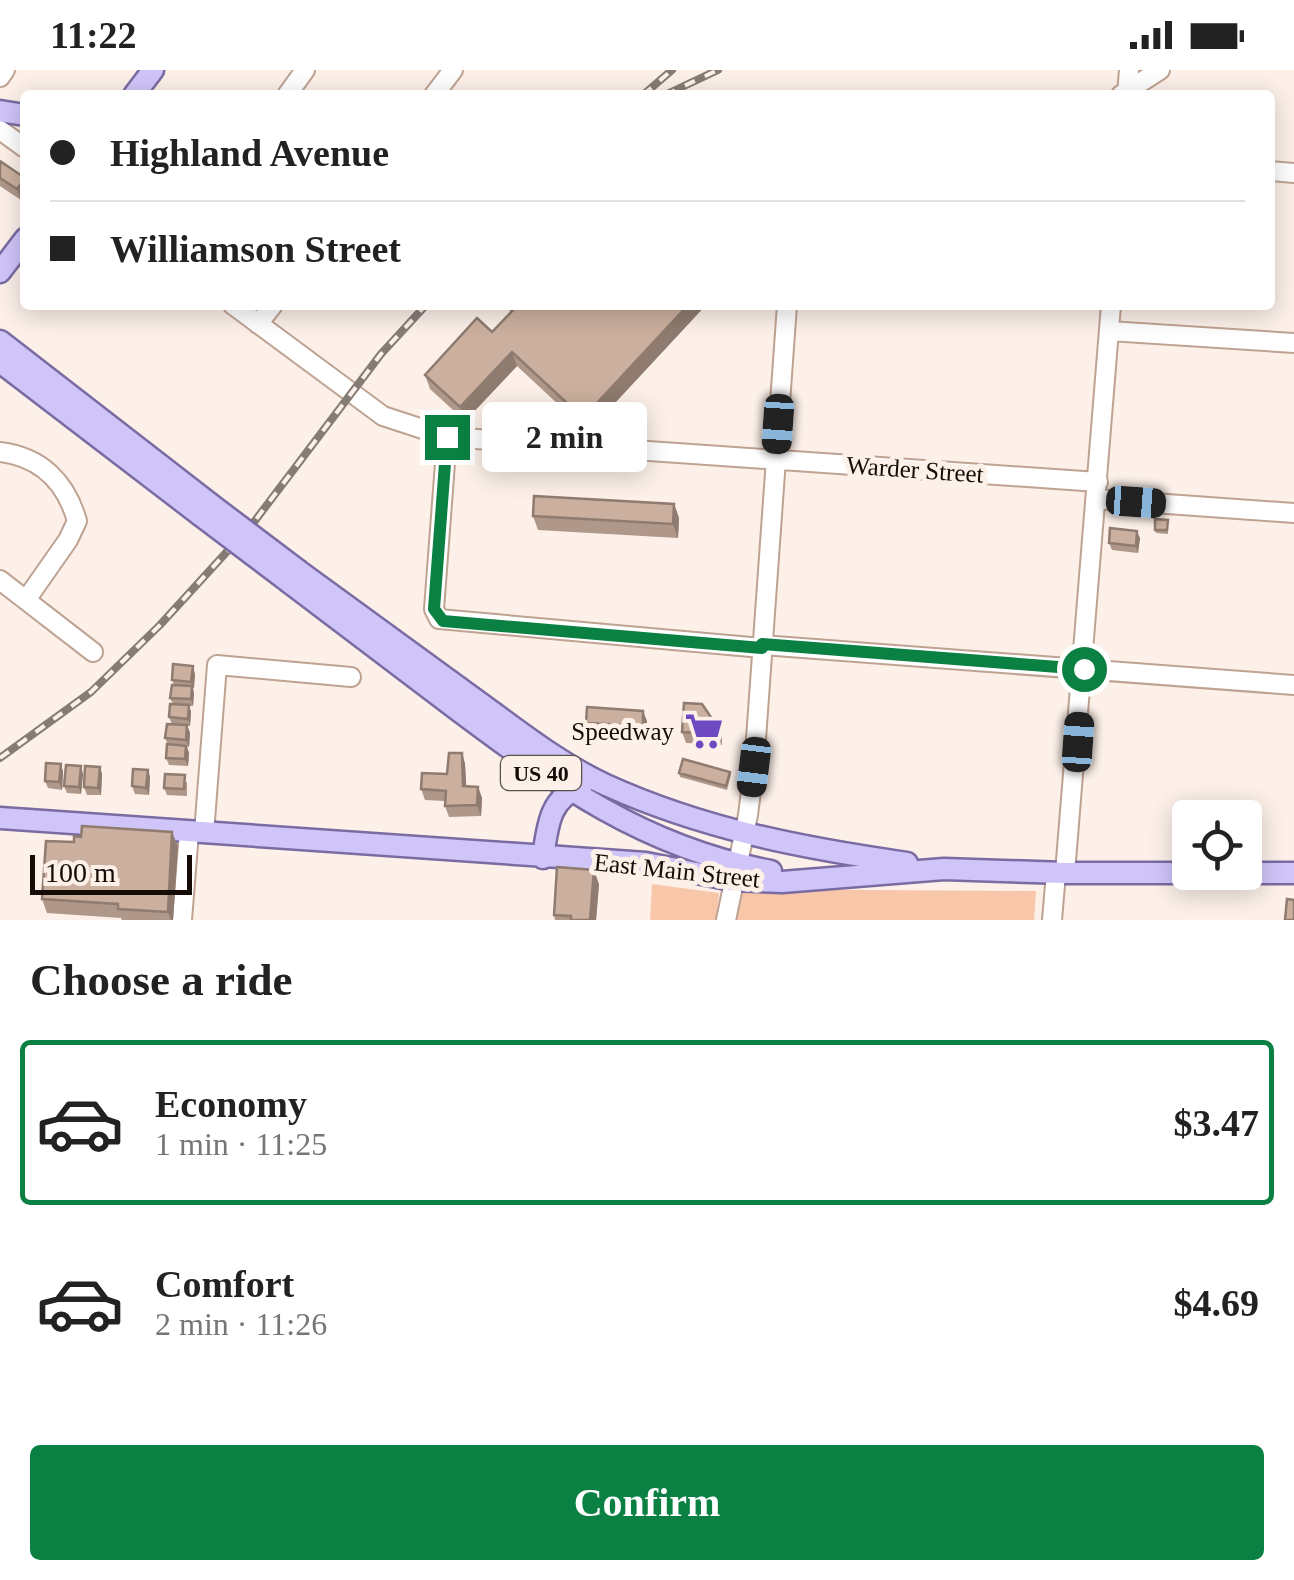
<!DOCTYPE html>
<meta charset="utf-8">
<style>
:root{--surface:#fff;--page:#f2f2f2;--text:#222;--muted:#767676;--line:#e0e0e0;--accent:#0b8043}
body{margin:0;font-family:"Times New Roman",serif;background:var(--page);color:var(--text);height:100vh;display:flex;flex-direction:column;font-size:38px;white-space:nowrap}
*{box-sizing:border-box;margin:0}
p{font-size:32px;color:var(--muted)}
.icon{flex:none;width:55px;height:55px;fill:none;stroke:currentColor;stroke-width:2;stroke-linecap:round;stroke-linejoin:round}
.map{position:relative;height:850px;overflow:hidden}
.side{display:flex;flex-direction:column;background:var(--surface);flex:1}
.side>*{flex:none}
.banner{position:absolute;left:20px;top:20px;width:1255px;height:220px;border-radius:10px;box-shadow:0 5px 25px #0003;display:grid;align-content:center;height:220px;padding:0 30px;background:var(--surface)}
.controls{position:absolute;left:1172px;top:730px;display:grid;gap:20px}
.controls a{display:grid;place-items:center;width:90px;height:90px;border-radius:10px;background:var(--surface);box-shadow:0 5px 25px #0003;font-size:50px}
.scale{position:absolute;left:30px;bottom:25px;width:162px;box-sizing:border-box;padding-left:10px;border:5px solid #150c07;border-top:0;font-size:28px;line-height:35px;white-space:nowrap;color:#150c07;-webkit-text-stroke:8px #fcf0e9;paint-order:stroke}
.end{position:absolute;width:45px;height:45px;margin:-22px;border:12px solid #0b8043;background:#fff;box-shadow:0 0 0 5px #fff}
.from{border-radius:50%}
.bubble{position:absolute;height:70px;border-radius:10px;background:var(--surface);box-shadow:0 5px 25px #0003;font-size:32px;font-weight:700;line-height:70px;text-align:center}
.car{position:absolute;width:30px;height:60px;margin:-30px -15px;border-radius:12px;box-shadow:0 0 8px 2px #0007;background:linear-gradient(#222 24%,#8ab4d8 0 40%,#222 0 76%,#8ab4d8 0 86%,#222 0)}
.banner b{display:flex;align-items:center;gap:35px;height:95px;font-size:38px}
.banner b+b{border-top:2px solid var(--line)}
.banner i{width:25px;height:25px;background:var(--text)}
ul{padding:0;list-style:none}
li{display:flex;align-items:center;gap:30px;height:165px;margin:0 20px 15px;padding:0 10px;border:5px solid transparent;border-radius:10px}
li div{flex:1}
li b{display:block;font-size:38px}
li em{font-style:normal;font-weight:700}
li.current{border-color:var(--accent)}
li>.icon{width:90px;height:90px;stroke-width:1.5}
h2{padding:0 30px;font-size:45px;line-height:120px}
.button{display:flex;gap:20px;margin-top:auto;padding:20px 30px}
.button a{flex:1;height:115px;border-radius:10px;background:var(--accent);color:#fff;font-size:40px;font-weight:700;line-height:115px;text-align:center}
.status{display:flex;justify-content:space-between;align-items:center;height:70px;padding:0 50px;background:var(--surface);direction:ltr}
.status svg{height:28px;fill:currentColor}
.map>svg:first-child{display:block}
.green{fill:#f8c7a9}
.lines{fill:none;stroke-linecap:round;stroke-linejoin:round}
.minor-casing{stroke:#bfa392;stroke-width:22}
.major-casing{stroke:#7a6ca2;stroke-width:25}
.minor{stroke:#fff;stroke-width:18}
.major{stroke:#d0c5f9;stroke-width:20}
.rail-casing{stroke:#867c76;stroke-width:8}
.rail{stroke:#fcf0e9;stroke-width:4;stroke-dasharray:11;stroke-linecap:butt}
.major-bridge-casing{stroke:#7a6ca2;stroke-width:25;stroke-linecap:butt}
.major-bridge{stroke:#d0c5f9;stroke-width:20}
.wall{fill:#af9789}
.shaded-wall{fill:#8f7b6f}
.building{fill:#ccb09f;stroke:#8f7b6f;stroke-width:2.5}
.route{stroke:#0b8043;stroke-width:12}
.labels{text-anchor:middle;stroke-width:10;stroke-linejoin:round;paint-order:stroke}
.shield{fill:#fcf0e9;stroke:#5a504b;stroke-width:2.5}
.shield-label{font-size:22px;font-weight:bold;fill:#150c07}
.street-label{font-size:25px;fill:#150c07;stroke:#fcf0e9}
.poi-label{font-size:25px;fill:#150c07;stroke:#fcf0e9;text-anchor:end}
</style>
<div class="status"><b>11:22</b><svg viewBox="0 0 49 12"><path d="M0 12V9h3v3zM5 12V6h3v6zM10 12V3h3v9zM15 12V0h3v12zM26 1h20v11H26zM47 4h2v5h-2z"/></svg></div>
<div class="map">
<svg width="1294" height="850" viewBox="0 0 1294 850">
<rect width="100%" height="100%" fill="#fcf0e9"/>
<path class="green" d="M 652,814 L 719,823 L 716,850 L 650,850 Z
M 739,819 L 1036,821 L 1034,850 L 736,850 Z"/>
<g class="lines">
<g class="minor-casing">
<path id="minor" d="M 0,7 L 5,0
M 287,25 L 305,0
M 434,25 L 453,0
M 1121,25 L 1160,0
M 1127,25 L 1129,0
M 0,60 L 25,78
M 1270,101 L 1294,103
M 233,235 L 383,346 L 447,367 L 1098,412
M 258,254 L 273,235
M 1109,261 L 1294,273
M 447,367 L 434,539 L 439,549 L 762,578
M 0,382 C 41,387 66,412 77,451 L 68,470 L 26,530
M 1097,429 L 1294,443
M 0,510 L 93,582
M 762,575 L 1294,615
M 204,763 L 217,595 L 351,607
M 1065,803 L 1111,235
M 182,850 L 189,762
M 726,850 L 748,745 L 754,697 L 787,235
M 1052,850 L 1056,803"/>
</g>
<g class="major-casing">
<path id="major" d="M 134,25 L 153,0
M 0,41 L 25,45
M 0,202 L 25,169
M 0,271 L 209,433
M 0,292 L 200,445
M 299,501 C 357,543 415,585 472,627 C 515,658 558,693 606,715 C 703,759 802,778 907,793
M 290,513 C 345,555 400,596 455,638 C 555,713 645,778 771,801
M 0,748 L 646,793 L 732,810 L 782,812 L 944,799 L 1065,803 L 1294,803
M 543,788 C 547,760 549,726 581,718"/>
</g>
<use href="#minor" class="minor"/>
<use href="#major" class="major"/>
<g class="rail-casing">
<path id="rail" d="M 643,25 L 672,0
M 665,25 L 718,0
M 0,688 L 91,622 L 160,555 L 254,452 L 381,284 L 426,235"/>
</g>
<use href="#rail" class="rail"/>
<g class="major-bridge-casing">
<path id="major-bridge" d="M 209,433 L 299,501
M 200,445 L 290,513"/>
</g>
<use href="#major-bridge" class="major-bridge"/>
</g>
<path class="wall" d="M 0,91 L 25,108 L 21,130 L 0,116 Z
M 504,235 L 706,235 L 588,362 L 517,296 L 465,351 L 430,319 L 425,305 L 492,262 L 511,242 Z
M 674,434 L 679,448 L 678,468 L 538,460 L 533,446 Z
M 1168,450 L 1168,464 L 1156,463 L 1155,460 Z
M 1140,468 L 1138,483 L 1112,480 L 1109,473 Z
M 195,604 L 193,619 L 194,623 L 193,636 L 189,636 L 191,642 L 190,656 L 187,656 L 190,663 L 189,677 L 187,676 L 189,683 L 188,696 L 169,695 L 166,688 L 168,674 L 165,668 L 172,654 L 169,647 L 173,634 L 170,628 L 174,615 L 172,610 Z
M 647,651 L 646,667 L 590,663 L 586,653 Z
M 719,659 L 722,669 L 722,675 L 686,673 L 682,662 Z
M 462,683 L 465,694 L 466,716 L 478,717 L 482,728 L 481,746 L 449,747 L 445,736 L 445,731 L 425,730 L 421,719 L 447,704 Z
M 61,694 L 63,702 L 62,720 L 48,718 L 45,711 Z
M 100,697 L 102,704 L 101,725 L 87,725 L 84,717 Z
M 148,700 L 150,707 L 149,725 L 135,724 L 132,716 Z
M 730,702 L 731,705 L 727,720 L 680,707 L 679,703 Z
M 83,704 L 81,724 L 67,723 L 64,716 Z
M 187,712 L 187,726 L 167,725 L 164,718 Z
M 178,776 L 173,850 L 122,850 L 121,848 L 47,843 L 42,829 Z
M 599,814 L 596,850 L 555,850 L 554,845 Z"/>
<path class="shaded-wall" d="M 25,108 L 25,124 L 21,130 L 17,119 Z
M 688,235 L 706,235 L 588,362 L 583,348 Z
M 512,282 L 517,296 L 465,351 L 460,337 Z
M 674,434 L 679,448 L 678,468 L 673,454 Z
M 1137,461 L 1140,468 L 1138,483 L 1136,476 Z
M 193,596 L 195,604 L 194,619 L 191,612 Z
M 192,616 L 194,623 L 193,636 L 191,629 Z
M 189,635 L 191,642 L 190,656 L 188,649 Z
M 643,641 L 647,651 L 646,667 L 643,656 Z
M 187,655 L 190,663 L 189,677 L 186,670 Z
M 186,676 L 189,683 L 188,696 L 185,689 Z
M 462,683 L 465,694 L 467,727 L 463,716 Z
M 61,694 L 63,702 L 62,720 L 59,712 Z
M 81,696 L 83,704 L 81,724 L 79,717 Z
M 100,697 L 102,704 L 101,725 L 98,718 Z
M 148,700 L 150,707 L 149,725 L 146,718 Z
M 478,717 L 482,728 L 481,746 L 477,735 Z
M 172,762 L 178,776 L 173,850 L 171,850 L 168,842 Z
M 594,800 L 599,814 L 596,850 L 590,850 Z"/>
<path class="building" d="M 0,91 L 25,108 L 17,119 L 0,108 Z
M 514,235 L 688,235 L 583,348 L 512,282 L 460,337 L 425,305 L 477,248 L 492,262 L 516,237 Z
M 534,426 L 674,434 L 673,454 L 533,446 Z
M 1155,449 L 1168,450 L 1167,460 L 1155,460 Z
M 1110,458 L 1137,461 L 1136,476 L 1109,473 Z
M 173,594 L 193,596 L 191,612 L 172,610 Z
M 172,615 L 192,616 L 191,629 L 170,628 Z
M 684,633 L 702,634 L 719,659 L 718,664 L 682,662 Z
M 170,634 L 189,635 L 188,649 L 169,647 Z
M 587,637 L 643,641 L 643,656 L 586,653 Z
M 167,654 L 187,655 L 186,670 L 165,668 Z
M 167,674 L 186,676 L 185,689 L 166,688 Z
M 449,683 L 462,683 L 463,716 L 478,717 L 477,735 L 445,736 L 446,721 L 421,719 L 422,703 L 447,704 Z
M 683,689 L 730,702 L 726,716 L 679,703 Z
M 46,693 L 61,694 L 59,712 L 45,711 Z
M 66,695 L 81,696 L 79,717 L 64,716 Z
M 85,696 L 100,697 L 98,718 L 84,717 Z
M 133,699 L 148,700 L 146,718 L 132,716 Z
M 165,704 L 185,705 L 184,719 L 164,718 Z
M 82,756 L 172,762 L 168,842 L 118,839 L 118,834 L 42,829 L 46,771 L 74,772 L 74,766 L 81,767 Z
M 557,797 L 594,800 L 590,850 L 571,850 L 571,846 L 554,845 Z
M 1287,829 L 1294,830 L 1294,850 L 1285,850 Z"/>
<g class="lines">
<path class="route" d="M 447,367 L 434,539 L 443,551 L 726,575 L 762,578 L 762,574 L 1084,599"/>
</g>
<defs>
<g id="supermarket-bare" transform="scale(3)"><path d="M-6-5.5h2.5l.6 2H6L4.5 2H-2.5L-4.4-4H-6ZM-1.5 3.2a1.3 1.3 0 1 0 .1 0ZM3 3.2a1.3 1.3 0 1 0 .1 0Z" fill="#6e49c2" stroke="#fcf0e9" stroke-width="2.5" paint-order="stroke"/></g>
</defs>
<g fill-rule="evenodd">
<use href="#supermarket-bare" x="704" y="661"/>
</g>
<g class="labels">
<rect class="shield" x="501" y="686" width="80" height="34" rx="8"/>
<g class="shield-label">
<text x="541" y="711">US 40</text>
</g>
<g class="street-label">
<text transform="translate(915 399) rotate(4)" y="9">Warder Street</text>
<text transform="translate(677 800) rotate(6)" y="9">East Main Street</text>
</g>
<g class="poi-label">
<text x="674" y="670">Speedway</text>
</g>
</g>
</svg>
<div class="controls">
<a><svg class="icon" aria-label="locate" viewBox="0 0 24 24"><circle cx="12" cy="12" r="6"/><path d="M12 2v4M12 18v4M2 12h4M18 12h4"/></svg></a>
</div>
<div class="scale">100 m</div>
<i class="end from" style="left:1084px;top:599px"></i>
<i class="end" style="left:447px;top:367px"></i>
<div class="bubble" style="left:482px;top:332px;width:165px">2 min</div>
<i class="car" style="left:778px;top:354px;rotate:184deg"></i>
<i class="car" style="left:1136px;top:432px;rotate:94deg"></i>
<i class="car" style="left:1078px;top:672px;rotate:4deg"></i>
<i class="car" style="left:754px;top:697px;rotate:187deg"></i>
<div class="banner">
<b><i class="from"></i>Highland Avenue</b>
<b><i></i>Williamson Street</b>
</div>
</div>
<section class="side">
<h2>Choose a ride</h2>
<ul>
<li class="current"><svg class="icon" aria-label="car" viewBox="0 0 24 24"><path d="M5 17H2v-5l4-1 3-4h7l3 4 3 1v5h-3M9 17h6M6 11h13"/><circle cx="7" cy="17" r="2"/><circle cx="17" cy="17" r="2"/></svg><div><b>Economy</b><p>1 min · 11:25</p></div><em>$3.47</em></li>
<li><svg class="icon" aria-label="car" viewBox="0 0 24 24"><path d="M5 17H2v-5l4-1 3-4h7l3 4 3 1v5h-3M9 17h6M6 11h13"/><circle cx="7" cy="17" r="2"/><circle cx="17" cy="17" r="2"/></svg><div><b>Comfort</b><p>2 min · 11:26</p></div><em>$4.69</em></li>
</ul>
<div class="button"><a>Confirm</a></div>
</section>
